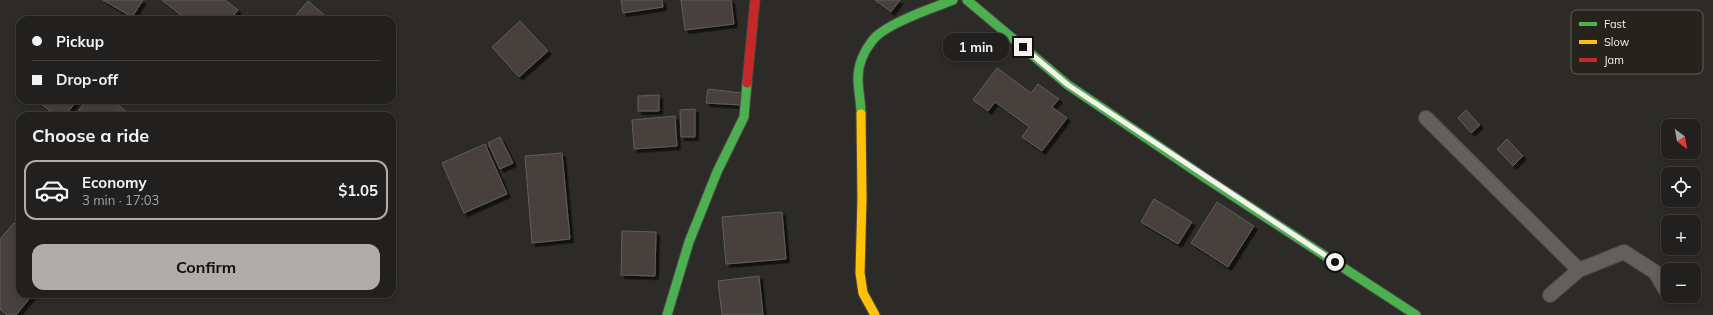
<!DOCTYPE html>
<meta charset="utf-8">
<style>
:root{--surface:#22201e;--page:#2a2827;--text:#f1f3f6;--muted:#a2a3a4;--line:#3f3e3c;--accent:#afaca9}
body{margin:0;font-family:Mulish,sans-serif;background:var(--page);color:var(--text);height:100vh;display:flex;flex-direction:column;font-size:15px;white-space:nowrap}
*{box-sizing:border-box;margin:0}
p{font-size:13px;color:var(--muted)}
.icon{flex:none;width:22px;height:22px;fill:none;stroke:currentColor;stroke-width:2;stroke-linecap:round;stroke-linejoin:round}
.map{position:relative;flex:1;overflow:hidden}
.details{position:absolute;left:16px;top:112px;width:380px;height:186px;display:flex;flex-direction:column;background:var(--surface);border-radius:12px;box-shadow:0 2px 6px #0003,0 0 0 1px var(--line)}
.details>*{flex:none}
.top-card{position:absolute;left:16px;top:16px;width:380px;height:88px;border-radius:12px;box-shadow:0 2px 6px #0003,0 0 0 1px var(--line);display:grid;align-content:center;height:88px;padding:0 16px;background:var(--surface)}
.needle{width:26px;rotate:149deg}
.controls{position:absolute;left:1661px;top:119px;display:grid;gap:8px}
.controls a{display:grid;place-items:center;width:40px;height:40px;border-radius:8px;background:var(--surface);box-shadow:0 2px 6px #0003,0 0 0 1px var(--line);font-size:20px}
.end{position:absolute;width:18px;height:18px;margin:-9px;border:5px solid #f5f2ee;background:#111;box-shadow:0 0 0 2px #111}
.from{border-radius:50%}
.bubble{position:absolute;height:28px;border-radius:12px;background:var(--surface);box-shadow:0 2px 6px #0003,0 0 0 1px var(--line);font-size:13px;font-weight:700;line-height:28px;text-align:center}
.top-card b{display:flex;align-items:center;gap:14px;height:38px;font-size:15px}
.top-card b+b{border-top:1px solid var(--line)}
.top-card i{width:10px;height:10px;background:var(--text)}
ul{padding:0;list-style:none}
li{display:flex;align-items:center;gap:12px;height:60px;margin:0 8px 6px;padding:0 8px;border:2px solid transparent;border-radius:12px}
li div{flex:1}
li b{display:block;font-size:15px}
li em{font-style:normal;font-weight:700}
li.on{border-color:var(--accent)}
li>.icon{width:36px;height:36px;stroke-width:1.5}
h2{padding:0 16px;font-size:18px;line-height:48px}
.action{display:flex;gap:8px;margin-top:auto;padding:8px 16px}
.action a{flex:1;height:46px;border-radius:12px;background:var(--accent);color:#111;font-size:16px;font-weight:700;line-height:46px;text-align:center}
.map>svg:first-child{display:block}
.building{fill:#47403e;stroke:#605e5c;filter:url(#shadow)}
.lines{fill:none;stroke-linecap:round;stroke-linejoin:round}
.lane-casing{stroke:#4b4845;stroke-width:16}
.fast-casing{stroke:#4b4845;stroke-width:11}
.slow-casing{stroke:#4b4845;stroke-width:11}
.jam-casing{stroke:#4b4845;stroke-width:11}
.lane{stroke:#62605e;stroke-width:14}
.fast{stroke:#4caf50;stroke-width:9}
.slow{stroke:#ffc107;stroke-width:9}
.jam{stroke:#c62828;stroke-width:9}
.route{stroke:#f5f2ee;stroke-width:5}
.key{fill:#26221c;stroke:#64605b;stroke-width:1}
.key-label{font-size:11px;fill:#f5f2ee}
</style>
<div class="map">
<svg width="1713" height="315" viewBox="0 0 1713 315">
<defs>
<filter id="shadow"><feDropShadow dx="3.5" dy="3.5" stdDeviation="0" flood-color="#0009"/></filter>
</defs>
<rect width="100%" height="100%" fill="#2d2b28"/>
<path class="building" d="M 103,0 L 143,0 L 132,17 Z
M 162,0 L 225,0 L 238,10 L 230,20 L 187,20 Z
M 621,0 L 662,0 L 663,7 L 623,13 Z
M 681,0 L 731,0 L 734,24 L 685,30 Z
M 875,0 L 900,0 L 891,12 Z
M 308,1 L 330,20 L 292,20 Z
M 520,21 L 548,51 L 519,77 L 492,47 Z
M 997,68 L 1031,93 L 1038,84 L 1059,99 L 1052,107 L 1067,118 L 1042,151 L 1022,137 L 1029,127 L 995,102 L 988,111 L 973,100 Z
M 708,89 L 742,93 L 741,105 L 706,103 Z
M 659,95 L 659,111 L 638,111 L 638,96 Z
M 35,100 L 77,100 L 65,116 L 57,116 Z
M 87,100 L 112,100 L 127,112 L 124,116 L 74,116 Z
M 695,109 L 695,137 L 681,137 L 680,110 Z
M 1466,110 L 1480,125 L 1471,133 L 1458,118 Z
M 675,116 L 677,146 L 634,149 L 632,120 Z
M 500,137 L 513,163 L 500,169 L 488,143 Z
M 1507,139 L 1523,156 L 1513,166 L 1497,149 Z
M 485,144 L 507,194 L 464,213 L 442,163 Z
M 562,153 L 570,239 L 532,243 L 525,156 Z
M 1154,199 L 1192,222 L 1178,244 L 1141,222 Z
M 1217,202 L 1254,226 L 1228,267 L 1191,243 Z
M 782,212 L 786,259 L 726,264 L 722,217 Z
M 14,223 L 20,228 L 20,294 L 33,294 L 16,315 L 7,315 L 0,309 L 0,239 Z
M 622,231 L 656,232 L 655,276 L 621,275 Z
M 759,276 L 763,315 L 722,315 L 718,281 Z"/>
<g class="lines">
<g class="lane-casing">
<path id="lane" d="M 1426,118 L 1579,270
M 1550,295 L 1579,270 L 1624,252 L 1655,272 L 1668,294"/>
</g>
<g class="fast-casing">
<path id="fast" d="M 967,0 L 1068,85 L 1207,179 L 1416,315
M 861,114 C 861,102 858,90 858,78 C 858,65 864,51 872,41 C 884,24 933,8 953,0
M 667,315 L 689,242 L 717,172 L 744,117 L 747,83"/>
</g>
<g class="slow-casing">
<path id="slow" d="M 861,114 L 862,199 L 860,273 L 863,293 L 875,315"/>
</g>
<g class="jam-casing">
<path id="jam" d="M 747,83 L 755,0"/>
</g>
<use href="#lane" class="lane"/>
<use href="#fast" class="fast"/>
<use href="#slow" class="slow"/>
<use href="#jam" class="jam"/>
</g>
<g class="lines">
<path class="route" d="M 1023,47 L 1068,85 L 1335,262"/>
</g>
<rect x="1571" y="10" width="132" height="64" rx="6" class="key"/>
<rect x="1579" y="22" width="18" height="4" fill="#4caf50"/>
<rect x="1579" y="40" width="18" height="4" fill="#ffc107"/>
<rect x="1579" y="58" width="18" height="4" fill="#c62828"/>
<g class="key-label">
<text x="1604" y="28">Fast</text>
<text x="1604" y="46">Slow</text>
<text x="1604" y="64">Jam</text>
</g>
</svg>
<div class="controls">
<a><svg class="needle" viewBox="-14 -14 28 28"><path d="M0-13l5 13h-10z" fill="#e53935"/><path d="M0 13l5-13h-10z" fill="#a2a3a4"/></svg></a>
<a><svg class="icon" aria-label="locate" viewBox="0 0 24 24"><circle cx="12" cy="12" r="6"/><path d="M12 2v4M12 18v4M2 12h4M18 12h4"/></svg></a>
<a>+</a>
<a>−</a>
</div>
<i class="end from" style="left:1335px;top:262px"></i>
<i class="end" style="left:1023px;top:47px"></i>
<div class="bubble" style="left:943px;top:33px;width:66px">1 min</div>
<div class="top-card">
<b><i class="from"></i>Pickup</b>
<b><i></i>Drop-off</b>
</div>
<section class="details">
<h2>Choose a ride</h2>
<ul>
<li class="on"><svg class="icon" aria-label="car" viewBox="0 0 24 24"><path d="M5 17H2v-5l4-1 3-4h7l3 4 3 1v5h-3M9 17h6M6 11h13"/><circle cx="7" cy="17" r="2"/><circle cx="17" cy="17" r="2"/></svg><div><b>Economy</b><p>3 min · 17:03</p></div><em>$1.05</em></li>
</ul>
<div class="action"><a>Confirm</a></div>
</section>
</div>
